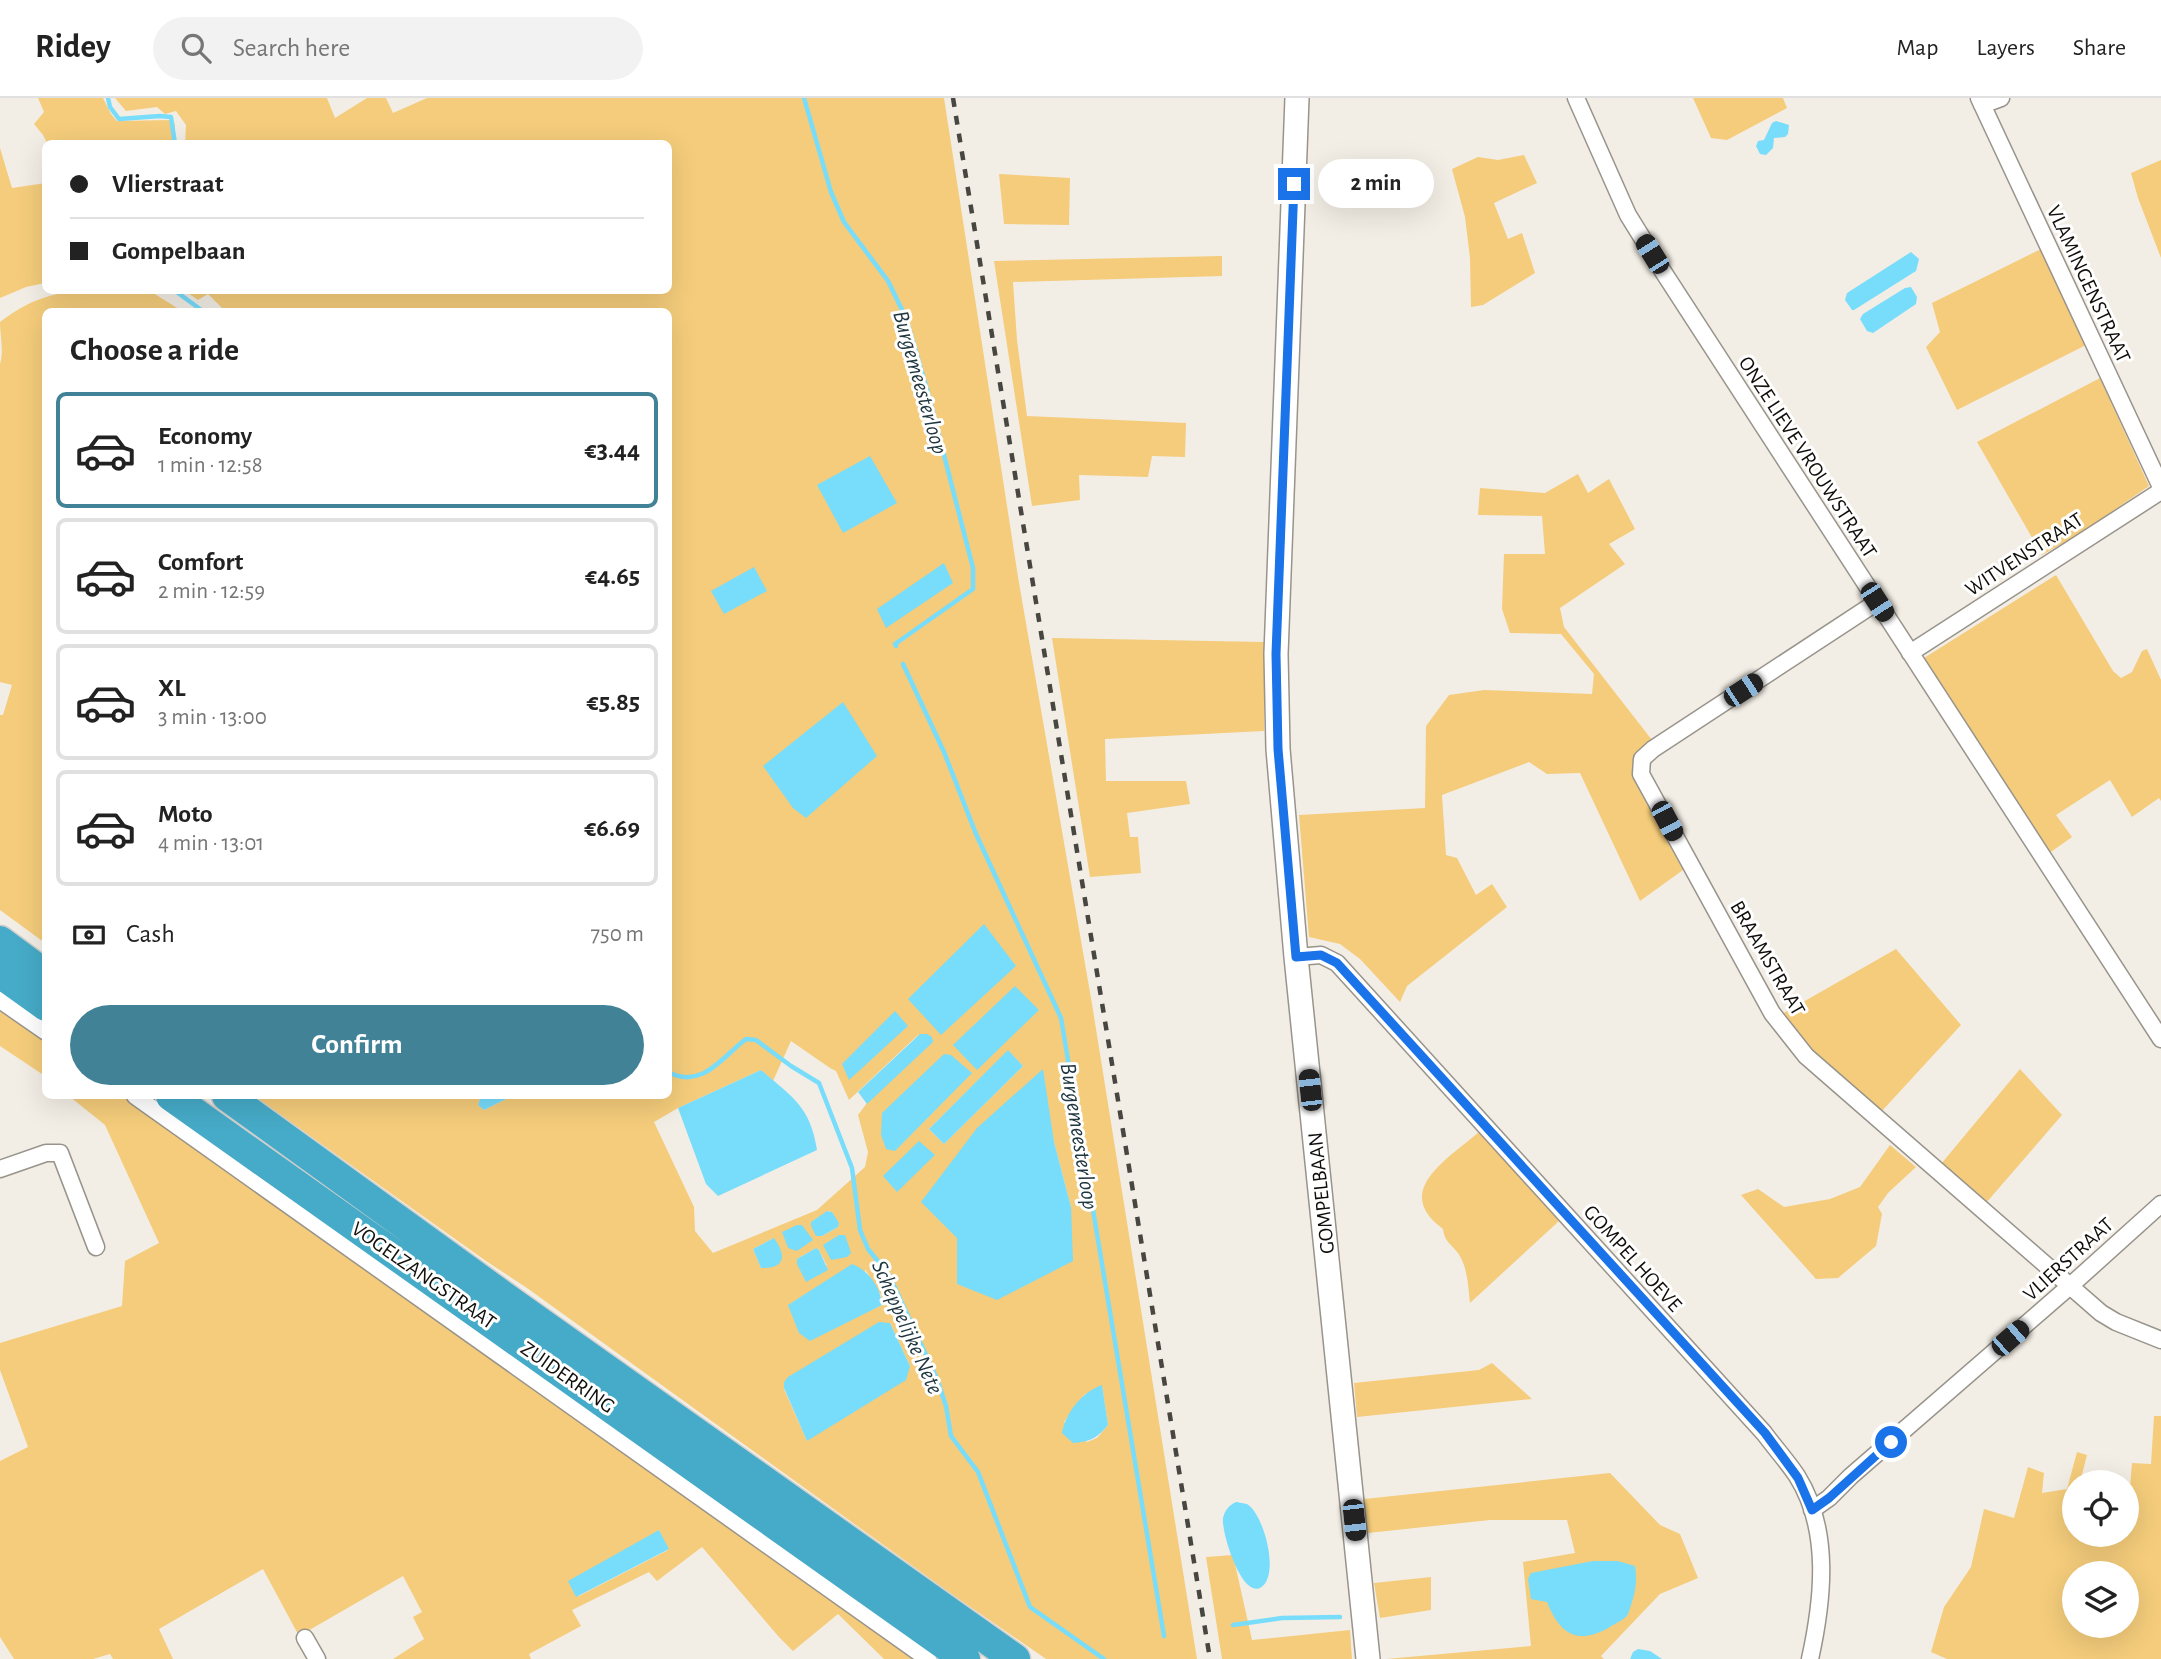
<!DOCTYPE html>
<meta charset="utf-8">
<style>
:root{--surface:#fff;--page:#f2f2f2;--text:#222;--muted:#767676;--line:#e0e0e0;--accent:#428296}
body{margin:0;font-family:"Alegreya Sans",sans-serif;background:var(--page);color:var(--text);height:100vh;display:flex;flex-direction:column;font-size:26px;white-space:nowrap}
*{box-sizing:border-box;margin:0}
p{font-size:23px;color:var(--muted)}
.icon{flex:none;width:38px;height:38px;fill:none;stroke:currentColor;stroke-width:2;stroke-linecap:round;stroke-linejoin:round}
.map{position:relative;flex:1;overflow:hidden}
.details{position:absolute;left:42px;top:210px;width:630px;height:791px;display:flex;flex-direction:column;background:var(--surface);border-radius:10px;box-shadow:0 7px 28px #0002}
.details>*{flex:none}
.top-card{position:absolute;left:42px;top:42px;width:630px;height:154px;border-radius:10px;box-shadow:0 7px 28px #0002;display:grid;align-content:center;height:154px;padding:0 28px;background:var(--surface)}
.buttons{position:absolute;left:2062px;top:1372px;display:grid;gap:14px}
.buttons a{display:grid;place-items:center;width:77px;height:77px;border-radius:50%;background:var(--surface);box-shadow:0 7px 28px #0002;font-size:35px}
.end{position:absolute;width:32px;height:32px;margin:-16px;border:9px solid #1a73e8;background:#fff;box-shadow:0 0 0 4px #fff}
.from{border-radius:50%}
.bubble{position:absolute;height:49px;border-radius:24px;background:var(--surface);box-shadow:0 7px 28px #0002;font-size:23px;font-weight:700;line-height:49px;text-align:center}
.car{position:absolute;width:21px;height:42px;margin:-21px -10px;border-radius:9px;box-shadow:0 0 5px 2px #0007;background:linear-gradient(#222 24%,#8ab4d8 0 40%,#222 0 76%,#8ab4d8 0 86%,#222 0)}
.top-card b{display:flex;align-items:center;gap:24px;height:66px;font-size:26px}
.top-card b+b{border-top:2px solid var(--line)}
.top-card i{width:18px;height:18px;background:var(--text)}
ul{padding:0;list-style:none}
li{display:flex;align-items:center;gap:21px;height:116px;margin:0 14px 10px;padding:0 14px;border:4px solid var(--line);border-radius:10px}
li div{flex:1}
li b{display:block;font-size:26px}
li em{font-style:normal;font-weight:700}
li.selected{border-color:var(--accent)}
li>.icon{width:63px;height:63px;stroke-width:1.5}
h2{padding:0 28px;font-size:32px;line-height:84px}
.pay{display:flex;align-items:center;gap:18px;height:77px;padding:0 28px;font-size:26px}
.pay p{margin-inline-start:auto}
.button{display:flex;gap:14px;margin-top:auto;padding:14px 28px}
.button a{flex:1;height:80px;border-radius:42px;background:var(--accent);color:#fff;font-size:28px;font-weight:700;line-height:80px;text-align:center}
header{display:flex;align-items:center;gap:42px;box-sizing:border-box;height:98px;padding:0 35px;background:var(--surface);border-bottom:2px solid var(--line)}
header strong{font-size:33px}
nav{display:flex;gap:38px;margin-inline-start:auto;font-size:24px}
.search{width:490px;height:63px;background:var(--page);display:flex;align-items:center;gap:18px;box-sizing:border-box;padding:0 24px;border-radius:38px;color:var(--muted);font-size:26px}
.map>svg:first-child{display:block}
.green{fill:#f4cc7b;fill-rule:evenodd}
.water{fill:#78dcfb}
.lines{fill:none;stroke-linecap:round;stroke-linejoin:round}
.stream{stroke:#78dcfb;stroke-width:4.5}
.street-casing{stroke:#98948b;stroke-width:19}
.secondary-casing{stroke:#98948b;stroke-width:26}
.highway-casing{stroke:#cfcfce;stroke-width:33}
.street{stroke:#fff;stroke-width:16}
.secondary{stroke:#fff;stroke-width:23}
.highway{stroke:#46abc8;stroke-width:30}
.rail{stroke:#484641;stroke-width:4.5;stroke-dasharray:9 9;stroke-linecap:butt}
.route{stroke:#1a73e8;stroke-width:9}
.labels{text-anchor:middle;stroke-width:6;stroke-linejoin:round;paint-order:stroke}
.street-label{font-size:21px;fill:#100e0b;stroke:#fff}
.water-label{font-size:23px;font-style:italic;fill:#20373f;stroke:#fff}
</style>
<header>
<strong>Ridey</strong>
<div class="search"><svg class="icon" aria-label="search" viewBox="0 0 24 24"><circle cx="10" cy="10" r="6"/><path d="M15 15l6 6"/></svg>Search here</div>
<nav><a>Map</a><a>Layers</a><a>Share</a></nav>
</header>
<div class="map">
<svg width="2161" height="1561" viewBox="0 0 2161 1561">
<rect width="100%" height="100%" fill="#f3eee5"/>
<path class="green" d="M 38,0 L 103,0 L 111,16 L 117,23 L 172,22 L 175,26 L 173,45 L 47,45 L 43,37 L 34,26 L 44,14 Z
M 115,0 L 327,0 L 335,20 L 367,0 L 386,0 L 393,15 L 427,0 L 944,0 L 1018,479 L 1092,906 L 1197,1561 L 1046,1561 L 953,1497 L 527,1190 L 486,1163 L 254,998 L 481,998 L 478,1007 L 484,1012 L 512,998 L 668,998 L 668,214 L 226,214 L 208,196 L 198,202 L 185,193 L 668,192 L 668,46 L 185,45 L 186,27 L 176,13 L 165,16 L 157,9 L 126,13 ZM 919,936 L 858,1017 L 868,1054 L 865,1069 L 817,1112 L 713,1155 L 695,1133 L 694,1109 L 654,1024 L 678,1010 L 761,972 L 773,983 L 791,943 L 830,970 L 836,973 L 849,1002 ZM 1008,953 L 1023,968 L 944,1046 L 929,1031 ZM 1054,1044 L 1071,1109 L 958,1186 L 957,1140 ZM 828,1113 L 832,1114 L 838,1129 L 822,1138 L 816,1138 L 814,1122 ZM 774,1140 L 761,1170 L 753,1151 ZM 816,1150 L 819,1152 L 827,1168 L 797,1161 ZM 865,1171 L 881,1197 L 882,1207 L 871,1212 ZM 890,1225 L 910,1268 L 807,1343 L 784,1291 ZM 1102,1288 L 1108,1327 L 1097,1340 L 1087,1344 L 1064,1324 L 1084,1297 Z
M 1693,0 L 1783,0 L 1787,10 L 1727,42 L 1711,40 Z
M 0,50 L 12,90 L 46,85 L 45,185 L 26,189 L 0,200 Z
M 1524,57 L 1537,85 L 1494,105 L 1508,141 L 1522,135 L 1535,175 L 1483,207 L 1471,209 L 1470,160 L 1465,119 L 1452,71 L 1478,59 L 1498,62 Z
M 2161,62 L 2161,160 L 2138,100 L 2131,75 Z
M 999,76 L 1070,80 L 1069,127 L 1004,126 Z
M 2041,151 L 2086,247 L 1957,312 L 1926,249 L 1940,234 L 1932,205 Z
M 1222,158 L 1222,178 L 1013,184 L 1017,242 L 1027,318 L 1186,325 L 1185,359 L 1152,358 L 1148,379 L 1079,377 L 1080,402 L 1032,408 L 994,163 Z
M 76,192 L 150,193 L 182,213 L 46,214 L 45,845 L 0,812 L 0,617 L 3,617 L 12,587 L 0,584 L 0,266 C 4,253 0,238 0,224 C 26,204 44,198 76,192 Z
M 2100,280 L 2149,388 L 2081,435 L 2042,457 L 1977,344 Z
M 1578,376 L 1588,395 L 1609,381 L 1635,431 L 1609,446 L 1625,466 L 1560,510 L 1564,529 L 1652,642 C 1637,654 1631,660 1633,680 L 1683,772 L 1640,803 L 1580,675 L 1547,676 L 1529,664 L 1442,697 L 1446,757 L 1457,760 L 1476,797 L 1492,786 L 1507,809 L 1407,888 L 1400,904 L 1360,861 L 1340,846 L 1309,839 L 1299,717 L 1425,710 L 1426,628 L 1449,597 L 1484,592 L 1592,596 L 1594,576 L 1561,536 L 1510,535 L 1502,511 L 1504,456 L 1545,456 L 1542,418 L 1478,417 L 1480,390 L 1545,395 Z
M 2056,477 L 2113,573 L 2121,580 L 2132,574 L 2142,553 L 2147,551 L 2161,582 L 2161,703 L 2159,700 L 2132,719 L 2110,682 L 2056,717 L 2072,739 L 2048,756 L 1924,560 Z
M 1052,540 L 1264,544 L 1264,633 L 1105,641 L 1106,683 L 1186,683 L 1190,706 L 1127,715 L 1130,739 L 1138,739 L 1141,775 L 1090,779 Z
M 1896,851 L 1961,927 L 1881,1014 L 1814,958 L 1782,916 Z
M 0,910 L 45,941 L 45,978 L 0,948 Z
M 2020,971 L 2062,1017 L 1986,1105 L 1941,1066 Z
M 69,998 L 122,998 L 395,1193 L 500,1265 L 918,1561 L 884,1561 L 838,1516 L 793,1553 L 779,1539 L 702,1449 L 657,1483 L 649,1474 L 572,1512 L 581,1528 L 529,1556 L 531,1561 L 393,1561 L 424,1541 L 413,1519 L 422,1514 L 403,1478 L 299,1538 L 263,1471 L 159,1531 L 173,1561 L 113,1561 L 110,1556 L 93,1561 L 14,1561 L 0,1539 L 0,1363 L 28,1349 L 0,1272 L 0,1245 L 122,1208 L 125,1163 L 159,1145 L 105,1027 ZM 659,1432 L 668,1452 L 577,1499 Z
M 1479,1034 L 1559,1123 L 1470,1205 C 1468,1188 1468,1170 1458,1155 C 1451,1146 1444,1143 1443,1131 C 1391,1093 1448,1061 1479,1034 Z
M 1890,1047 L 1916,1069 L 1888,1095 L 1878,1109 L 1882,1116 L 1876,1148 L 1838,1180 L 1816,1181 L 1741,1097 L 1758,1091 L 1784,1109 L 1830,1101 L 1860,1089 Z
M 1492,1265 L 1532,1301 L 1357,1319 L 1354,1285 L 1479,1272 Z
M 2154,1318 L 2161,1318 L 2161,1561 L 1947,1561 L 1931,1554 L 1944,1509 L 1971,1469 L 1984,1411 L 2014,1420 L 2028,1369 L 2044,1375 L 2042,1395 L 2067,1391 L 2077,1354 L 2087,1357 L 2080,1384 L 2074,1384 L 2074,1437 L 2126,1437 L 2126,1402 L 2129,1401 L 2132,1365 L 2151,1366 ZM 2126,1475 L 2126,1528 L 2074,1528 L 2074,1475 Z
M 1610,1375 L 1660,1427 L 1680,1436 L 1698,1480 L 1660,1496 L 1601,1558 L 1604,1561 L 1386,1561 L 1531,1548 L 1523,1464 L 1575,1455 L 1567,1422 L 1490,1422 L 1368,1435 L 1364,1401 Z
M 1233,1457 L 1252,1542 L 1350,1532 L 1352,1561 L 1222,1561 L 1206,1459 Z
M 1431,1479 L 1431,1512 L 1380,1520 L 1374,1485 Z"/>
<path class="water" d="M 1776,23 L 1789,27 L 1788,36 L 1785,39 L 1774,40 L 1773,50 L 1766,57 L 1760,56 L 1756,48 L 1758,43 L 1764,42 L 1772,25 Z
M 1911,154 L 1919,161 L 1916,173 L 1854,212 L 1852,212 L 1845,202 L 1847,195 Z
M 1911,189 L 1917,199 L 1916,206 L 1873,235 L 1867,233 L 1860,221 L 1863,216 L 1905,190 Z
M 870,358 L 897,405 L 843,435 L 817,387 Z
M 944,465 L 953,485 L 886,530 L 877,511 Z
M 754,469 L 767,493 L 724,516 L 711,493 Z
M 843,604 L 877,658 L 806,720 L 793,710 L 763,668 Z
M 984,826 L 1016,868 L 941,937 L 908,901 Z
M 1015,888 L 1039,912 L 977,972 L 953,947 Z
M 895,913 L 908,928 L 849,982 L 842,966 Z
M 920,936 L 927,936 L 932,939 L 933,944 L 867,1006 L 858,994 Z
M 1008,952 L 1023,968 L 944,1046 L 929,1031 Z
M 944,956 L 951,957 L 972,975 L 895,1053 L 886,1051 L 881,1037 L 882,1015 Z
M 1043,971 L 1054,1044 L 1071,1109 L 1073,1163 L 997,1202 L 957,1186 L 957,1140 L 921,1104 L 977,1030 Z
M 761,972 C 793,1000 810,1008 817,1052 L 718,1098 L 706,1086 L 678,1010 Z
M 481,998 L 512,998 L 484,1012 L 478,1007 Z
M 919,1043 L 935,1057 L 897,1094 L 883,1078 Z
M 827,1113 L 832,1114 L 839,1125 L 838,1129 L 822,1138 L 816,1138 L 811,1128 L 811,1124 Z
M 797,1127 L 802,1127 L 813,1142 L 797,1153 L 788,1150 L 782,1134 Z
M 839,1137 L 845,1137 L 851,1155 L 847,1159 L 831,1162 L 823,1147 Z
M 774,1140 C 787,1158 785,1171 761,1170 L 753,1151 Z
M 816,1150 L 819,1152 L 828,1172 L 806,1184 L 797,1166 L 797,1161 Z
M 852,1166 C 868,1172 881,1189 882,1207 L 810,1243 L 799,1235 L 788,1207 Z
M 879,1224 L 890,1225 L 910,1268 L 906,1282 L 807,1343 L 784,1290 L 784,1284 L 788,1279 Z
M 1102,1287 L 1108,1327 C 1097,1340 1090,1344 1073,1345 L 1062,1335 C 1066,1314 1082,1294 1102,1287 Z
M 1236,1404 C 1237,1404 1246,1406 1247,1406 C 1264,1416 1281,1479 1260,1490 C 1241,1499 1221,1433 1223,1420 C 1225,1412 1229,1407 1236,1404 Z
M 659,1432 L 669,1451 L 576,1499 L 568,1483 Z
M 1593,1463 L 1618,1463 L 1635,1468 C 1638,1486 1634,1499 1628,1516 C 1625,1522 1615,1525 1610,1529 C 1577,1548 1560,1536 1547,1504 L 1531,1501 L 1528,1481 L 1531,1475 Z
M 1638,1551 L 1650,1553 L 1662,1561 L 1630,1561 L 1633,1554 Z"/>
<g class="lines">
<path class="stream" d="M 108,0 L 110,9 L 119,21 L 160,18 L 171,19 L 175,46
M 804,0 L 831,94 L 844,124 L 888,183 L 906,220 L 928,295 L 973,470 L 973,491 L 895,546 L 896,548
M 174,192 L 204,214
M 903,566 L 944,654 L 976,736 L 1061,920 L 1164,1538
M 668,974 C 702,992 722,959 746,941 L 756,942 L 791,968 L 819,985 L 852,1070 L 860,1132 L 868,1151 L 889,1177 L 937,1281 L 946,1308 L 951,1338 L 978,1374 L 1030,1509 L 1104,1561
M 1233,1527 L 1282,1520 L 1340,1519"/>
<g class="street-casing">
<path id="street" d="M 1576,0 L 1628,117 L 1664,175 L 2161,941
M 1979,0 L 2161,389
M 1982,7 L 2001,0
M 1877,504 L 1653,651 L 1642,661 L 1641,676 L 1772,915 L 1806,958 L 2101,1215 L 2116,1224 L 2161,1242
M 1910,555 L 2161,393
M 1296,859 L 1321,857 L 1337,865 L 1764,1335 C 1775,1350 1787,1363 1797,1378 C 1831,1432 1823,1502 1810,1561
M 0,902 L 46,934
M 135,998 L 928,1561
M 0,1071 L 46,1055 L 60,1055 L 96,1149
M 1812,1412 L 1829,1400 L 1851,1378 L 2070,1188 L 2161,1106
M 305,1540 L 317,1561"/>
</g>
<g class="secondary-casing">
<path id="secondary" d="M 1297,0 L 1276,556 L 1278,651 L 1296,859 L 1368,1561"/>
</g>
<g class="highway-casing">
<path id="highway" d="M 0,843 L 46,877
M 0,875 L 46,908
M 171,998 L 965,1561
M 227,998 L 514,1206 L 1015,1561"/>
</g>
<use href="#street" class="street"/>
<use href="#secondary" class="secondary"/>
<use href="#highway" class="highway"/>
<path class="rail" d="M 953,0 L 1210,1561"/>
</g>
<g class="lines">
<path class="route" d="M 1294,86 L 1276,556 L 1278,651 L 1296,859 L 1321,857 L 1337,865 L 1765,1335 L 1798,1380 L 1812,1412 L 1829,1400 L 1891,1344"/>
</g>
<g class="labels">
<g class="street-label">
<text transform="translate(2089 186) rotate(65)" y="7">VLAMINGENSTRAAT</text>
<text transform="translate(1808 359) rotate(57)" y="7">ONZE LIEVE VROUWSTRAAT</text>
<text transform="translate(2024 456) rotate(-33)" y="7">WITVENSTRAAT</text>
<text transform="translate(1768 860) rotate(60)" y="7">BRAAMSTRAAT</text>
<text transform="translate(1321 1095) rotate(-96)" y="7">GOMPELBAAN</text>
<text transform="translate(1633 1160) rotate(48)" y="7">GOMPEL HOEVE</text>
<text transform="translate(2068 1161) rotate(-42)" y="7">VLIERSTRAAT</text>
<text transform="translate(424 1177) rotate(35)" y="7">VOGELZANGSTRAAT</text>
<text transform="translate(568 1279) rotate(35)" y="7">ZUIDERRING</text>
</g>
<g class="water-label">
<text transform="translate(921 284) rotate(74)" y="8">Burgemeesterloop</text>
<text transform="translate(1080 1038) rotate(81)" y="8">Burgemeesterloop</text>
<text transform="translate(908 1229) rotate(66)" y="8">Scheppelijke Nete</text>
</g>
</g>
</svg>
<div class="buttons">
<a><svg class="icon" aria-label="locate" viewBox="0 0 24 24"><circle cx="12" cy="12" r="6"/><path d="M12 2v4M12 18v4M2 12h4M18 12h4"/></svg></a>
<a><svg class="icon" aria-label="layers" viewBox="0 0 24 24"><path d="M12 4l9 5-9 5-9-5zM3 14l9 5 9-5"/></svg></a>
</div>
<i class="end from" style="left:1891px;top:1344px"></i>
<i class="end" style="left:1294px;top:86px"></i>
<div class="bubble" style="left:1318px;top:61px;width:116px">2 min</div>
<i class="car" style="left:1652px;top:156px;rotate:328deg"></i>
<i class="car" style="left:1877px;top:504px;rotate:147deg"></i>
<i class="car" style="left:1743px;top:592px;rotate:57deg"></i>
<i class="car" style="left:1667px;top:723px;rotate:152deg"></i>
<i class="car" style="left:1310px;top:992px;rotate:354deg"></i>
<i class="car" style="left:2010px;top:1240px;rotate:49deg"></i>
<i class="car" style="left:1354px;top:1422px;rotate:174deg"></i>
<div class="top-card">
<b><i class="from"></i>Vlierstraat</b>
<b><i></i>Gompelbaan</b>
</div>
<section class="details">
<h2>Choose a ride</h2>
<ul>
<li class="selected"><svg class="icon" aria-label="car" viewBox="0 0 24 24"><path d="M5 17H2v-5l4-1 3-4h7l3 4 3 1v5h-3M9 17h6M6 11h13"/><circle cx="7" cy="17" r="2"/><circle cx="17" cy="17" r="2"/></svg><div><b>Economy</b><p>1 min · 12:58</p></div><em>€3.44</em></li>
<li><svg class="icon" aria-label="car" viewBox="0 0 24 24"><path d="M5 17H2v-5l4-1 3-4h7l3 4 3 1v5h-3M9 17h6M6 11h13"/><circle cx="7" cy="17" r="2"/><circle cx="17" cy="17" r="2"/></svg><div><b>Comfort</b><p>2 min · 12:59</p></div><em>€4.65</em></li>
<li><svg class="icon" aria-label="car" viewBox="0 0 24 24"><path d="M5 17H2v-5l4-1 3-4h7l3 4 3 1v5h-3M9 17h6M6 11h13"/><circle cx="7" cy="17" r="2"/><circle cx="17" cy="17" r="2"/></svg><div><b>XL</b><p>3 min · 13:00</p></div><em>€5.85</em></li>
<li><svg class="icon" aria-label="car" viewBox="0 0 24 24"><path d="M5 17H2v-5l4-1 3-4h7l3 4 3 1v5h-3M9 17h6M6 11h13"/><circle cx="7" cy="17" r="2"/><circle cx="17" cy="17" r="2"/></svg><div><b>Moto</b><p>4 min · 13:01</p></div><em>€6.69</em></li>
</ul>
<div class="pay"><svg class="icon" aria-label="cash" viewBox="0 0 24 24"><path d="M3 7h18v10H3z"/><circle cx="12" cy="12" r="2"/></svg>Cash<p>750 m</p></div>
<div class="button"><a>Confirm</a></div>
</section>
</div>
